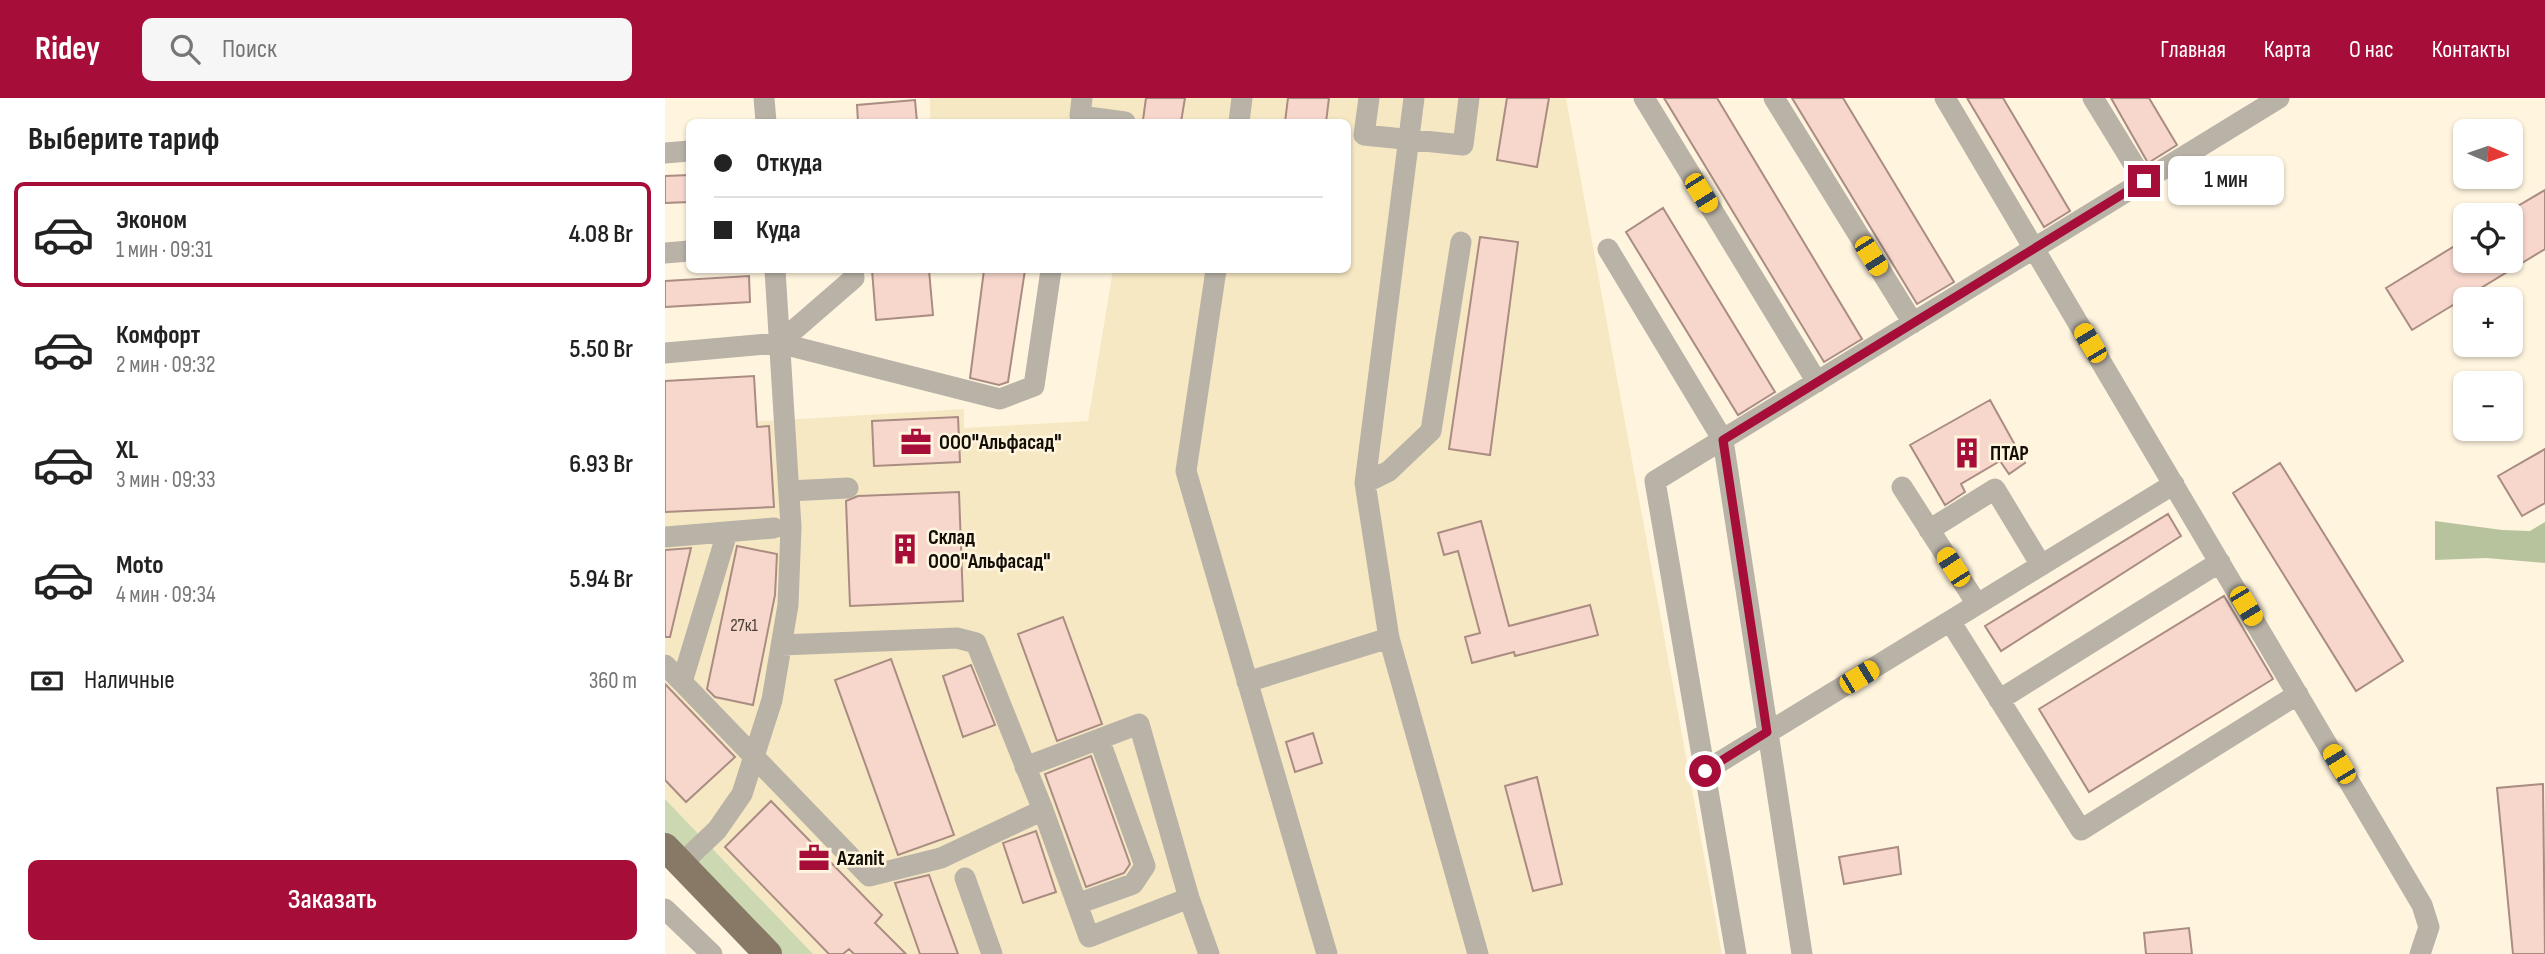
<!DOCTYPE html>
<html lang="ru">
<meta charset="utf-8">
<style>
:root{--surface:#fff;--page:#f6f6f6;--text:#222;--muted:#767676;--line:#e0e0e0;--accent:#a70d39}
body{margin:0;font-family:"Sofia Sans Condensed",sans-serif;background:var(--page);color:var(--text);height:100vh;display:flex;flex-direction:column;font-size:26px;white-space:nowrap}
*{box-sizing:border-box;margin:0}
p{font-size:23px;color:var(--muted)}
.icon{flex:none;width:38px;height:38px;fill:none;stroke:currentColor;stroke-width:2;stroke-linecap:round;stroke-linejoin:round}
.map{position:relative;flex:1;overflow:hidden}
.details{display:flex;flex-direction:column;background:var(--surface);width:665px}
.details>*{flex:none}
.banner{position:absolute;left:21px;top:21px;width:665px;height:154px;border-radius:10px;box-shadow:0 2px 5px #0004;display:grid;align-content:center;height:154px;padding:0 28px;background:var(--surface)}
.needle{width:46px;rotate:92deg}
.controls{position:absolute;left:1788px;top:21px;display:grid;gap:14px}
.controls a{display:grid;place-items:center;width:70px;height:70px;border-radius:10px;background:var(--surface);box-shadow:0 2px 5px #0004;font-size:35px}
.end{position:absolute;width:32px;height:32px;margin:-16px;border:9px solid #a70d39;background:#fff;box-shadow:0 0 0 4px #fff}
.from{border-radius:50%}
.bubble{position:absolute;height:49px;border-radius:10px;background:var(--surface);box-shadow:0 2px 5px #0004;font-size:23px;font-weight:600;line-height:49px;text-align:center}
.car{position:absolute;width:21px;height:42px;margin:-21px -10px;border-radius:9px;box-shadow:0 0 5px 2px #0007;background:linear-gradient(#f5c518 24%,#345 0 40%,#f5c518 0 76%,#345 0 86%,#f5c518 0)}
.banner b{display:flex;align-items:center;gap:24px;height:66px;font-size:26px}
.banner b+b{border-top:2px solid var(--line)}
.banner i{width:18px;height:18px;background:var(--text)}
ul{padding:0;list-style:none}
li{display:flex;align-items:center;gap:21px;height:105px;margin:0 14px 10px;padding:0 14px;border:4px solid transparent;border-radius:10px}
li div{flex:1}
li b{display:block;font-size:26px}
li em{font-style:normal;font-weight:600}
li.selected{border-color:var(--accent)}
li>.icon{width:63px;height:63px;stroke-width:1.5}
h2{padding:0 28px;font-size:32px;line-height:84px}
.pay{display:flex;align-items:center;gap:18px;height:77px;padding:0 28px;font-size:26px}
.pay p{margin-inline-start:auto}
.button{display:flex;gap:14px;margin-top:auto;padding:14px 28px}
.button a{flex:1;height:80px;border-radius:10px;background:var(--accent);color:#fff;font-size:28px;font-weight:600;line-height:80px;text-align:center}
header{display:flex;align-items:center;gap:42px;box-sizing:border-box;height:98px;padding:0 35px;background:var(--accent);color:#fff}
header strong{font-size:33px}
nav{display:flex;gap:38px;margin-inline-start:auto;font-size:24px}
.search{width:490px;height:63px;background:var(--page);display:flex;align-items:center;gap:18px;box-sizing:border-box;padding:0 24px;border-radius:10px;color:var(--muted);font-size:26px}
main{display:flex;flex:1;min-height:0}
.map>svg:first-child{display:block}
.built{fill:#f7e8c4}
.green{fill:#ccd8b2}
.forest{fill:#b7c39d}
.building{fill:#f7d7cc;stroke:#aa8c82;stroke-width:2}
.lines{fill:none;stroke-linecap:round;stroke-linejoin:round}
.minor{stroke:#b9b2a7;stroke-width:21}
.major{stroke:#877965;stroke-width:28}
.route{stroke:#a70d39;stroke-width:9}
.labels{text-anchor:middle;stroke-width:5;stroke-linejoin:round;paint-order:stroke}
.number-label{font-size:18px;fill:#4b4037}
.poi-label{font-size:21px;font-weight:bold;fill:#120e05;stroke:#fff5df;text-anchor:start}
</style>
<header>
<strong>Ridey</strong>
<div class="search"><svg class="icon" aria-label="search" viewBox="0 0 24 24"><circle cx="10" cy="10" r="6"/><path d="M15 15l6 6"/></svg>Поиск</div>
<nav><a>Главная</a><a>Карта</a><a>О нас</a><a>Контакты</a></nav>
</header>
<main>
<section class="details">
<h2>Выберите тариф</h2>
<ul>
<li class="selected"><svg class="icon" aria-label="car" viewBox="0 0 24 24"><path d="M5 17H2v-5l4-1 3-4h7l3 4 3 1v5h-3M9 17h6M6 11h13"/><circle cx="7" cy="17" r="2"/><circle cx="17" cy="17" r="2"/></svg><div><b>Эконом</b><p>1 мин · 09:31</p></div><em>4.08 Br</em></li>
<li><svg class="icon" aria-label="car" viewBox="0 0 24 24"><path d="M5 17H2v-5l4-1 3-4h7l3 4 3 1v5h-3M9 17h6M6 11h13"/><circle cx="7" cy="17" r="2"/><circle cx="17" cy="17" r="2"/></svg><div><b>Комфорт</b><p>2 мин · 09:32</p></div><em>5.50 Br</em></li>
<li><svg class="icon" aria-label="car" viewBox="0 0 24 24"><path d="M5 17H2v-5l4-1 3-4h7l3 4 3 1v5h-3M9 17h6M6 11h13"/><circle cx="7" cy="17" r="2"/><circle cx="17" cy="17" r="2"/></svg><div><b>XL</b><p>3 мин · 09:33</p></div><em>6.93 Br</em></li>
<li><svg class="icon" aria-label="car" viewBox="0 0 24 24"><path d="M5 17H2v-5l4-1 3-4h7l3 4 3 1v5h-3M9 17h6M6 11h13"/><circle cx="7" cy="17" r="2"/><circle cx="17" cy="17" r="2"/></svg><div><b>Moto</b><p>4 мин · 09:34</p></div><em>5.94 Br</em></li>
</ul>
<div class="pay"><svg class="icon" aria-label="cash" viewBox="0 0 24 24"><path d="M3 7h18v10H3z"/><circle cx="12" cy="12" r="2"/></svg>Наличные<p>360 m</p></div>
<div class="button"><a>Заказать</a></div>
</section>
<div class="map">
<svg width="1880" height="856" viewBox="0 0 1880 856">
<rect width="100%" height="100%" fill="#fff5df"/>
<path class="built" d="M 265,0 L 901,0 L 1057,856 L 148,856 L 0,701 L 0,329 L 299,311 L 299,330 L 423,323 L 448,172 L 682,172 L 682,24 L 265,24 Z"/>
<path class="green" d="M 0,701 L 148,856 L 103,856 L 0,749 Z"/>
<path class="forest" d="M 1770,423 L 1837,432 L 1865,433 L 1880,424 L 1880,465 L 1821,460 L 1770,462 Z"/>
<path class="building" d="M 481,0 L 520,0 L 516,24 L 478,22 Z
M 623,0 L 664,0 L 661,24 L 620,24 Z
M 842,0 L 884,0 L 872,69 L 832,62 Z
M 999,0 L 1052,0 L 1197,241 L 1159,264 Z
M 1127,0 L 1178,0 L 1289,184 L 1252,206 Z
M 1302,0 L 1338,0 L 1405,113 L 1379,129 Z
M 1446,0 L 1484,0 L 1512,47 L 1483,65 Z
M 250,2 L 252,24 L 193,24 L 192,7 Z
M 24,77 L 24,104 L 0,105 L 0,78 Z
M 1880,92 L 1880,151 L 1747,232 L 1721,190 L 1801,141 L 1801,163 L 1846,163 L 1846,112 Z
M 998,110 L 1110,294 L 1073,317 L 961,134 Z
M 815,139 L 853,144 L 825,357 L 784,351 Z
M 207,172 L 264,172 L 268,217 L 211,222 Z
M 319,172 L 360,172 L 343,284 L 334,287 L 305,280 Z
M 84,178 L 85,204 L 0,209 L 0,183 Z
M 89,278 L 92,329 L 104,328 L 109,409 L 0,414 L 0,283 Z
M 1325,302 L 1360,365 L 1344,376 L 1335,363 L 1296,386 L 1300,394 L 1280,407 L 1245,347 Z
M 293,319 L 295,364 L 209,368 L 207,323 Z
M 1880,351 L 1880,405 L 1857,418 L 1833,378 Z
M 1615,365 L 1738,563 L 1691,593 L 1568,395 Z
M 294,394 L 298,503 L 185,508 L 181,403 L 193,398 Z
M 1503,416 L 1516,438 L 1336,553 L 1320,528 Z
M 816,423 L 844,528 L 925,507 L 933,537 L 850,558 L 849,554 L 807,565 L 800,539 L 815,535 L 793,453 L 779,457 L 773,435 Z
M 72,448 L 112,456 L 110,497 L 88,607 L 50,599 L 42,591 Z
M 26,450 L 5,539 L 0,539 L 0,452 Z
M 1559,498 L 1608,581 L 1424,694 L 1374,611 Z
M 398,519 L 437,626 L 392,643 L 353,536 Z
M 226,561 L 289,737 L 233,757 L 170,582 Z
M 306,567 L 330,627 L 298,639 L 278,578 Z
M 0,586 L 70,659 L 21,704 L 0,682 Z
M 648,635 L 657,665 L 630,674 L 621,644 Z
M 426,658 L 465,766 L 459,775 L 421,789 L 380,676 Z
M 872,679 L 897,786 L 868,793 L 840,688 Z
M 1878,686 L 1880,856 L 1848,856 L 1832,690 Z
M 106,703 L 217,817 L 210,825 L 241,856 L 189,856 L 184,851 L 178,856 L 164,856 L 60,749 Z
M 371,733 L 391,794 L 358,805 L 338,745 Z
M 1233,749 L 1236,776 L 1179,786 L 1174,759 Z
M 264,777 L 293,856 L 255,856 L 230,785 Z
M 1524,830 L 1527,856 L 1481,856 L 1479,835 Z"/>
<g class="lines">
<path class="minor" d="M 99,0 L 101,24
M 417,0 L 415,18 L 460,24
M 704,0 L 699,37 L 798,47 L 804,0
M 749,0 L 700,385 L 724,540 L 813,856
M 979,0 L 1152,284
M 1109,0 L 1248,225
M 1280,0 L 1757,807 L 1764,829 L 1755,856
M 1428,0 L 1479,83
M 574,24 L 577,0
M 0,55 L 24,53
M 943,151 L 1058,342 L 1137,856
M 0,155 L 24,153
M 551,172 L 521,373 L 662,856
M 114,245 L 189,180 L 188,172
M 0,255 L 114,245 L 335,301 L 369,288 L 386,172
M 700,385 L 724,373 L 766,333 L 796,144
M 1237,389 L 1312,506
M 124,393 L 183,390
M 1264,432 L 1330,391 L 1376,467
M 0,439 L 109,430
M 1285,523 L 1416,732 L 1633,596
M 0,567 L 17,584 L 62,435
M 17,584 L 204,778 L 276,760 L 378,712 L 311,545 L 292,540 L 116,547
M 582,584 L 724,540
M 1334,602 L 1555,464
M 360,669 L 474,626 L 524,800 L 544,856
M 1040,673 L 1509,386
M 378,712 L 424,839 L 524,800
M 16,766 L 52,732 L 77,696 L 107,602 L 123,507 L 126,429 L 110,172
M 300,780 L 327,856
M 412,806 L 468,786 L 480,768 L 434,641
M 0,811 L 47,856
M 1071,856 L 990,383 L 1614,0"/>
<path class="major" d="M 0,749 L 103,856"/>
</g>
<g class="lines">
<path class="route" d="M 1040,673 L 1102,634 L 1058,342 L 1479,83"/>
</g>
<defs>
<g id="office-bare" transform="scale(2.415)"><path d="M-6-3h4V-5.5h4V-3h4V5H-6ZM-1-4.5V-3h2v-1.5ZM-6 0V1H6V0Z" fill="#a70d39" stroke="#fff5df" stroke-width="2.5" paint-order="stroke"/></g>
<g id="building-bare" transform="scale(2.415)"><path d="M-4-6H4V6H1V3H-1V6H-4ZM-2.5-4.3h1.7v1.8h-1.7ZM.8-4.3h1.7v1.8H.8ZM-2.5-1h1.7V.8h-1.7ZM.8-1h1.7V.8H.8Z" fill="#a70d39" stroke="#fff5df" stroke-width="2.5" paint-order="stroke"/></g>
</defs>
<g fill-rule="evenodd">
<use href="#office-bare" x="251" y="344"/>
<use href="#building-bare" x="1302" y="355"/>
<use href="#building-bare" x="240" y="451"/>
<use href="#office-bare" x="149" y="760"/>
</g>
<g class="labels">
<g class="number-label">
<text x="79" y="533">27к1</text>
</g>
<g class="poi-label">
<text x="274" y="351">ООО"Альфасад"</text>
<text x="1325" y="362">ПТАР</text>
<text x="263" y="446">Склад<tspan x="263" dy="24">ООО"Альфасад"</tspan></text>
<text x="172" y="767">Azanit</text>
</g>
</g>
</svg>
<div class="controls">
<a><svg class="needle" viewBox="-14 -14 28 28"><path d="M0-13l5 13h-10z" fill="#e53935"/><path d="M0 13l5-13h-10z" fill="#767676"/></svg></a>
<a><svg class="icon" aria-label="locate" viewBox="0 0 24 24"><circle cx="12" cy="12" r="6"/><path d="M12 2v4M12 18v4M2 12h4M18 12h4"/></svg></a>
<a>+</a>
<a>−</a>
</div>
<i class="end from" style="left:1040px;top:673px"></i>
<i class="end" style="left:1479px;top:83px"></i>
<div class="bubble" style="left:1503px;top:58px;width:116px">1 мин</div>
<i class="car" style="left:1036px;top:95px;rotate:148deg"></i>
<i class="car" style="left:1206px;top:158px;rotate:148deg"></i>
<i class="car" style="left:1425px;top:245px;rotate:329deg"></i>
<i class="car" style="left:1288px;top:469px;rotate:327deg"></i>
<i class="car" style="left:1581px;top:508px;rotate:149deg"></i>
<i class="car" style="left:1194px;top:579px;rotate:59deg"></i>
<i class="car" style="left:1674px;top:666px;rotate:329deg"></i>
<div class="banner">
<b><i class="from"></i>Откуда</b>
<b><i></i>Куда</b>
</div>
</div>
</main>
